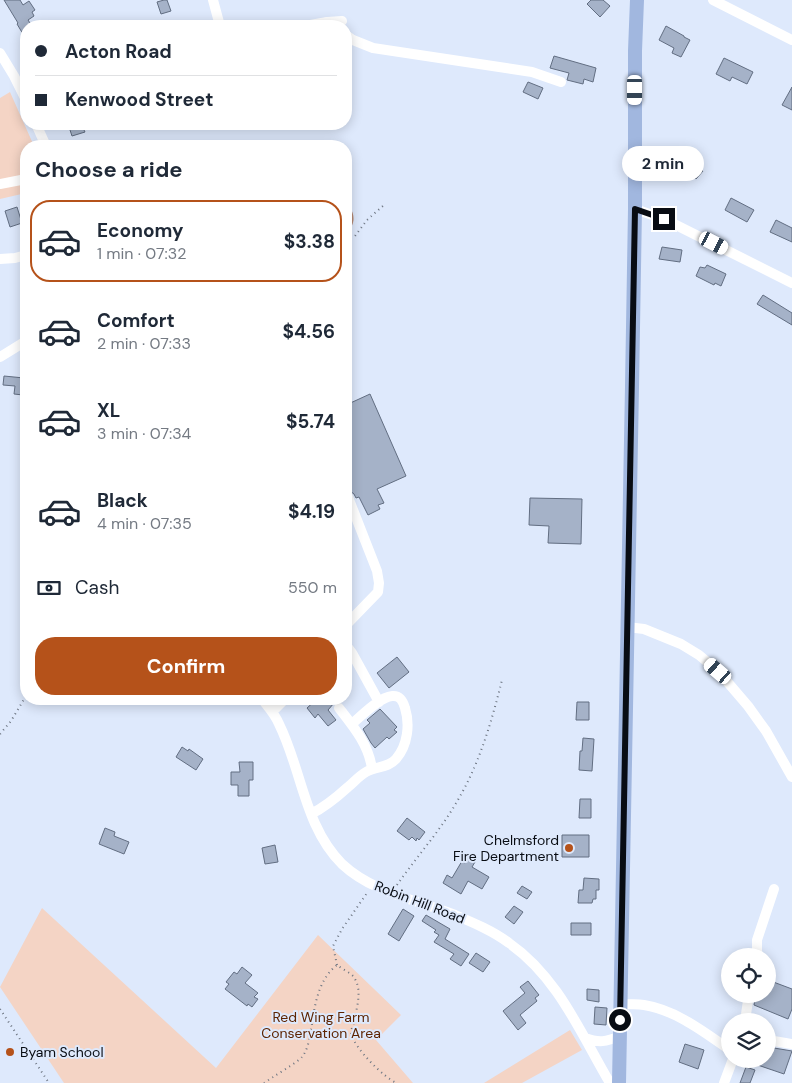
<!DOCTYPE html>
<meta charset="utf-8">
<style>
:root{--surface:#fff;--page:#f2f2f3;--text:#1f2937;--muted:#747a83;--line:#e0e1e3;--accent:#b5521a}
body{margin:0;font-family:"DM Sans",sans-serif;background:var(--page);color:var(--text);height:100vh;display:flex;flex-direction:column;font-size:19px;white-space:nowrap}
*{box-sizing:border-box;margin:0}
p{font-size:16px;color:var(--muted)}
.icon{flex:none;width:28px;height:28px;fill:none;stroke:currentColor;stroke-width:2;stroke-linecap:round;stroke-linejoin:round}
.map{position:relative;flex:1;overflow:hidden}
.sheet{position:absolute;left:20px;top:140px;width:332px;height:565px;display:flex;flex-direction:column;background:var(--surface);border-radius:20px;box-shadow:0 2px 12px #0003}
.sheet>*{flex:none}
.banner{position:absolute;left:20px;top:20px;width:332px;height:110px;border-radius:20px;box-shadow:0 2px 12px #0003;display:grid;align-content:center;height:110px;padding:0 15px;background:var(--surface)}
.tools{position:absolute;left:721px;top:948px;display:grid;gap:10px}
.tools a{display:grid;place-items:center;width:55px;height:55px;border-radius:50%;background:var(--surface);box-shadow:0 2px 12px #0003;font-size:25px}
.end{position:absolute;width:22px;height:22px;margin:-11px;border:6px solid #080c13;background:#fff;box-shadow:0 0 0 2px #fff}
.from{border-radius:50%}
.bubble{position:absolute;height:35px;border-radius:18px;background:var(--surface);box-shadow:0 2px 12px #0003;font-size:16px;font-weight:700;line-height:35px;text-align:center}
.car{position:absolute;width:15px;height:30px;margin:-15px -8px;border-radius:6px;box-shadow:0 0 4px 1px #0007;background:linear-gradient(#fff 24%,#345 0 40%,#fff 0 76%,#345 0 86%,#fff 0)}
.banner b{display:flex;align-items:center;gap:18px;height:48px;font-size:19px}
.banner b+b{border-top:1px solid var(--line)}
.banner i{width:12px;height:12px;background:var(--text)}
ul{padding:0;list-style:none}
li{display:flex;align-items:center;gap:15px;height:82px;margin:0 10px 8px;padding:0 5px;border:2px solid transparent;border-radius:20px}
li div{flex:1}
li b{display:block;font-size:19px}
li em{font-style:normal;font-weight:700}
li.current{border-color:var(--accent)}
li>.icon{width:45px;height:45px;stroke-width:1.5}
h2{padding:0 15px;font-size:22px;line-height:60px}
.pay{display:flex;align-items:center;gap:12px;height:55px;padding:0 15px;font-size:19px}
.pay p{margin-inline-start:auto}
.cta{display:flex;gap:10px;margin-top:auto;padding:10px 15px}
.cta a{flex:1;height:58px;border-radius:20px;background:var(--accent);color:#fff;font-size:20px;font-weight:700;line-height:58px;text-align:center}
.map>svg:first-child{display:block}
.green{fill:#f4d4c5}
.water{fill:#b68974}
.building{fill:#a5b2c8;stroke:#626e82}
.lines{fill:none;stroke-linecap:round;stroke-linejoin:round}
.path{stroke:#6c7480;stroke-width:2;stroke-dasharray:1 4;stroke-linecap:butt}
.minor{stroke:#fff;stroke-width:10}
.major{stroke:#a1b7df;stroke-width:14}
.route{stroke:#080c13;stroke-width:6}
.poi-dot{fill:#b5521a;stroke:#dee9fc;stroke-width:2}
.labels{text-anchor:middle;stroke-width:4;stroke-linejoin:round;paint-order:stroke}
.poi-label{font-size:14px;fill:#080c13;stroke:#dee9fc;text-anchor:end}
.street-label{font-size:14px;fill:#080c13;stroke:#dee9fc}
.park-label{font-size:14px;fill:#5d2402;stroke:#dee9fc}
</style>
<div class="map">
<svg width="792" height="1083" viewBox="0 0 792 1083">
<rect width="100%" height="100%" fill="#dee9fc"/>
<path class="green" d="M 10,92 L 34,146 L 26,146 L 26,193 L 0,199 L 0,98 Z
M 42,908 L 216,1068 L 318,935 L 401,1015 L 376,1040 L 413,1083 L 64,1083 L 0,987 Z
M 570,1030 L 582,1050 L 522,1083 L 484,1083 Z"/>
<path class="water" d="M 346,203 C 355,211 357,225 346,232 Z"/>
<path class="building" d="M 4,0 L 20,0 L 23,5 L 29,1 L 35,10 L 32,12 L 34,16 L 28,20 L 32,26 L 26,26 L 26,39 L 17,24 L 18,23 Z
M 164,0 L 167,0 L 171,11 L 161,14 L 157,2 Z
M 591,0 L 603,0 L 610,6 L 600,17 L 587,4 Z
M 666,26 L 684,36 L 684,37 L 690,40 L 681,57 L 672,53 L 674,48 L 659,40 Z
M 554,56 L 596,68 L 593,82 L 584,79 L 583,84 L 567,80 L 569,73 L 550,68 Z
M 724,58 L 753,72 L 747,84 L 732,77 L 730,81 L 716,74 Z
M 528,82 L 543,88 L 538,99 L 523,92 Z
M 792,87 L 792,110 L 782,105 Z
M 68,124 L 81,124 L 85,132 L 72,136 Z
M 678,147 L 703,171 L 696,179 L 687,171 L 686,173 L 669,157 Z
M 731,198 L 754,210 L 747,222 L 725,210 Z
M 17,207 L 22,223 L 10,227 L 5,211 Z
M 776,220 L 792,228 L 792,242 L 770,232 Z
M 662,247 L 682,250 L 680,262 L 659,259 Z
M 707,265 L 726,274 L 721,286 L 715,283 L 714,285 L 696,276 L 700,267 L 705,268 Z
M 763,295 L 792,313 L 792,325 L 757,304 Z
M 4,376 L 24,378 L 23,395 L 14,394 L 15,386 L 3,385 Z
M 370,394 L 406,476 L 377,489 L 384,503 L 378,505 L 380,509 L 368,515 L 359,497 L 356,498 L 354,494 L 350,491 L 346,483 L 346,405 Z
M 530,498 L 582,499 L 581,544 L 548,543 L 549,526 L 529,525 Z
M 397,657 L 409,672 L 389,688 L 377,673 Z
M 317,699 L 342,699 L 334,703 L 328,710 L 336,720 L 328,726 L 318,714 L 315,718 L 307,708 Z
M 577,702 L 589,702 L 589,720 L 576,720 Z
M 380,709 L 397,727 L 394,730 L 397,732 L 389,739 L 387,737 L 375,748 L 371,743 L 363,729 L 370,723 L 367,720 Z
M 583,738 L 594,739 L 592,771 L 579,770 L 580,751 L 582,751 Z
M 182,747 L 188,751 L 189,749 L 203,759 L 196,770 L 176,757 Z
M 239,762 L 253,762 L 253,780 L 249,780 L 249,796 L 238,796 L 238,785 L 231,785 L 231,772 L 240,772 Z
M 580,799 L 591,799 L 591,818 L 579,818 Z
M 407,818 L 425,832 L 419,840 L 417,838 L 416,841 L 412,837 L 409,840 L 397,831 Z
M 105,828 L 115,832 L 114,836 L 129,842 L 124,854 L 99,844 Z
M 562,835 L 589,835 L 589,857 L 562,857 Z
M 275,845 L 278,862 L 265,864 L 262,848 Z
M 467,857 L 475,862 L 472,867 L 489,877 L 482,889 L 468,881 L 461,894 L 443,883 L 447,875 L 452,878 L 462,861 L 465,863 Z
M 584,878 L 599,879 L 599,890 L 596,890 L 596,899 L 593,899 L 592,903 L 578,903 L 579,890 L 583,890 Z
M 522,886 L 532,892 L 527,899 L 517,893 Z
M 514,906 L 523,912 L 514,924 L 505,917 Z
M 403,909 L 414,916 L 399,941 L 388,934 Z
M 426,915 L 450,929 L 445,939 L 469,954 L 461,966 L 450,959 L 454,954 L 434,942 L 439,935 L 434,932 L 436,930 L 422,921 Z
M 571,923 L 591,923 L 591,935 L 571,935 Z
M 476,953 L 490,962 L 483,972 L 469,963 Z
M 242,967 L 252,975 L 245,983 L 258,993 L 254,997 L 258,999 L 252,1007 L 248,1004 L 247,1006 L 225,989 L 229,984 L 226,982 L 234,972 L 237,974 Z
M 768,980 L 792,989 L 792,1009 L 788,1019 L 754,1005 L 756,994 L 768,994 Z
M 528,981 L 539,995 L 535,998 L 537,1001 L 520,1015 L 526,1023 L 518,1030 L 503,1011 L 525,993 L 520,987 Z
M 587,989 L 599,990 L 599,1002 L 587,1000 Z
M 595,1007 L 607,1008 L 606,1025 L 594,1024 Z
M 685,1044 L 704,1050 L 698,1069 L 679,1062 Z
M 768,1047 L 792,1051 L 784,1074 L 743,1060 L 743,1059 L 768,1059 Z
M 746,1067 L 755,1070 L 750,1083 L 740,1083 Z"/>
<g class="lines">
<path class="path" d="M 346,240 L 355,236 L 367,220 L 384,205
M 0,734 L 11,721 L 26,696
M 397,885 C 417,856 442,829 459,798 C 480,762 492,720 502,680
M 337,965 L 333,946 L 342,929 L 367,893
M 0,1009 L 49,1083
M 264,1083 C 271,1078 298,1062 302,1057 C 309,1048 310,1035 312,1024 C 315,1003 319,979 337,965 C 342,969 349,972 353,976 C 363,989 357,1007 354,1021 C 354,1025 351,1029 351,1032 C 352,1046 385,1079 397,1083"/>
<path class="minor" d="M 213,0 L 220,26
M 713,0 L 792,40
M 305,26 L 327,22 L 342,21
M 346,35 L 353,40 L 373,48 L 532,72 L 561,82
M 0,53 L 14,76 L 26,100
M 36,124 L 46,146
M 0,184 L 26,179
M 635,209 L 664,219 L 792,283
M 0,259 L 15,258 L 26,255
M 0,357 L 26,341
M 346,497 L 348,497 L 377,571 L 379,583 L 378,592 L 346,625
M 627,627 L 644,629 L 681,644 L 699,655 L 718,671 L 748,706 L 766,731 L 792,777
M 346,645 L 352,653 L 379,702
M 262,699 C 268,707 275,714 279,724 C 302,770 304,826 342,864 C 373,893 417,900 455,915 C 474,923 493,931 509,943 C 558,977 581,1034 610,1083
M 339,708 C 353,726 369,745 372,769
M 272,712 L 285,699
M 311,814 C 325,807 337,797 348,787 C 354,782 359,776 366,772 C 376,766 388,768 396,759 C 408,745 410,724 405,708 C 403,701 400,695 392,696 C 380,697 361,716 352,724
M 757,956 L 757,940 L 774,889
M 620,1004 C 628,1004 636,1004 644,1005 C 676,1010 704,1032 730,1050
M 745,1021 L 749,994
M 585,1038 C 599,1043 606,1042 620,1036
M 768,1040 L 792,1044
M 724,1083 L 733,1059"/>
<path class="major" d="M 619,1083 L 632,387 L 635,209 L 635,51 L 637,0"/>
</g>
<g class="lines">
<path class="route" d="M 620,1020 L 635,209 L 664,219"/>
</g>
<g class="poi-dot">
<circle cx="569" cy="848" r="5"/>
<circle cx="10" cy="1052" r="5"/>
</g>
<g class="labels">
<g class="poi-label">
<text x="559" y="845">Chelmsford<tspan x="559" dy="16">Fire Department</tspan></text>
<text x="20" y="1057" text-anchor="start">Byam School</text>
</g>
<g class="street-label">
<text transform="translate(420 902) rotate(21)" y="5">Robin Hill Road</text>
</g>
<g class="park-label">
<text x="321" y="1022">Red Wing Farm<tspan x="321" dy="16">Conservation Area</tspan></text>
</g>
</g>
</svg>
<div class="tools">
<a><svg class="icon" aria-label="locate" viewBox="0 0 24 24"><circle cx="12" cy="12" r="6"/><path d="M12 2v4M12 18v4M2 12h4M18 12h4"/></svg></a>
<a><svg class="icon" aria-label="layers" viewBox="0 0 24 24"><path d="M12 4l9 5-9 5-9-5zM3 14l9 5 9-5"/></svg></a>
</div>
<i class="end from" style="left:620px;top:1020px"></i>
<i class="end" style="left:664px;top:219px"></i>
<div class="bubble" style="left:622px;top:146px;width:82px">2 min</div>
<i class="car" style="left:635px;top:90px;rotate:180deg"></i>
<i class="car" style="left:714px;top:243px;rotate:117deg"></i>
<i class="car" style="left:718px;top:671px;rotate:311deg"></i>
<div class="banner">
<b><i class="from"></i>Acton Road</b>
<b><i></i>Kenwood Street</b>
</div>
<section class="sheet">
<h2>Choose a ride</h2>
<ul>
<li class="current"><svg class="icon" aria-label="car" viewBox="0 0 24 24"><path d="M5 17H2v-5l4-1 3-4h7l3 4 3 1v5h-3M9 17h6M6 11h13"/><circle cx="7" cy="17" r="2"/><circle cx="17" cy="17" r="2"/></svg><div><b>Economy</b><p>1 min · 07:32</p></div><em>$3.38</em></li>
<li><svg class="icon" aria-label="car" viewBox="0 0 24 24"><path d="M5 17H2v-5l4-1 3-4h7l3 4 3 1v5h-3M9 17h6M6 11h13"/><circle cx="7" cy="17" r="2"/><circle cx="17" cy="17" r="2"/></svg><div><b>Comfort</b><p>2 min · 07:33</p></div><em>$4.56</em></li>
<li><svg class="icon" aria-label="car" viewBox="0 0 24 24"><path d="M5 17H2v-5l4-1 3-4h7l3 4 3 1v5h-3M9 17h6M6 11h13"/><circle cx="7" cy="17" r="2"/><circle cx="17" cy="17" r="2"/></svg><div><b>XL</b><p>3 min · 07:34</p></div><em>$5.74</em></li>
<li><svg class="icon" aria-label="car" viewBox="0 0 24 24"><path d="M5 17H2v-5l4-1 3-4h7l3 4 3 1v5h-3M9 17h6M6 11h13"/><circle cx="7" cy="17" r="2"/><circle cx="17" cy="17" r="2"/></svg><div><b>Black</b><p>4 min · 07:35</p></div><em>$4.19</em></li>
</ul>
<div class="pay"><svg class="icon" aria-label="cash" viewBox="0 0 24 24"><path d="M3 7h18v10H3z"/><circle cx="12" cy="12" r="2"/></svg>Cash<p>550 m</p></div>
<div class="cta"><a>Confirm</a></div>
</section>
</div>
